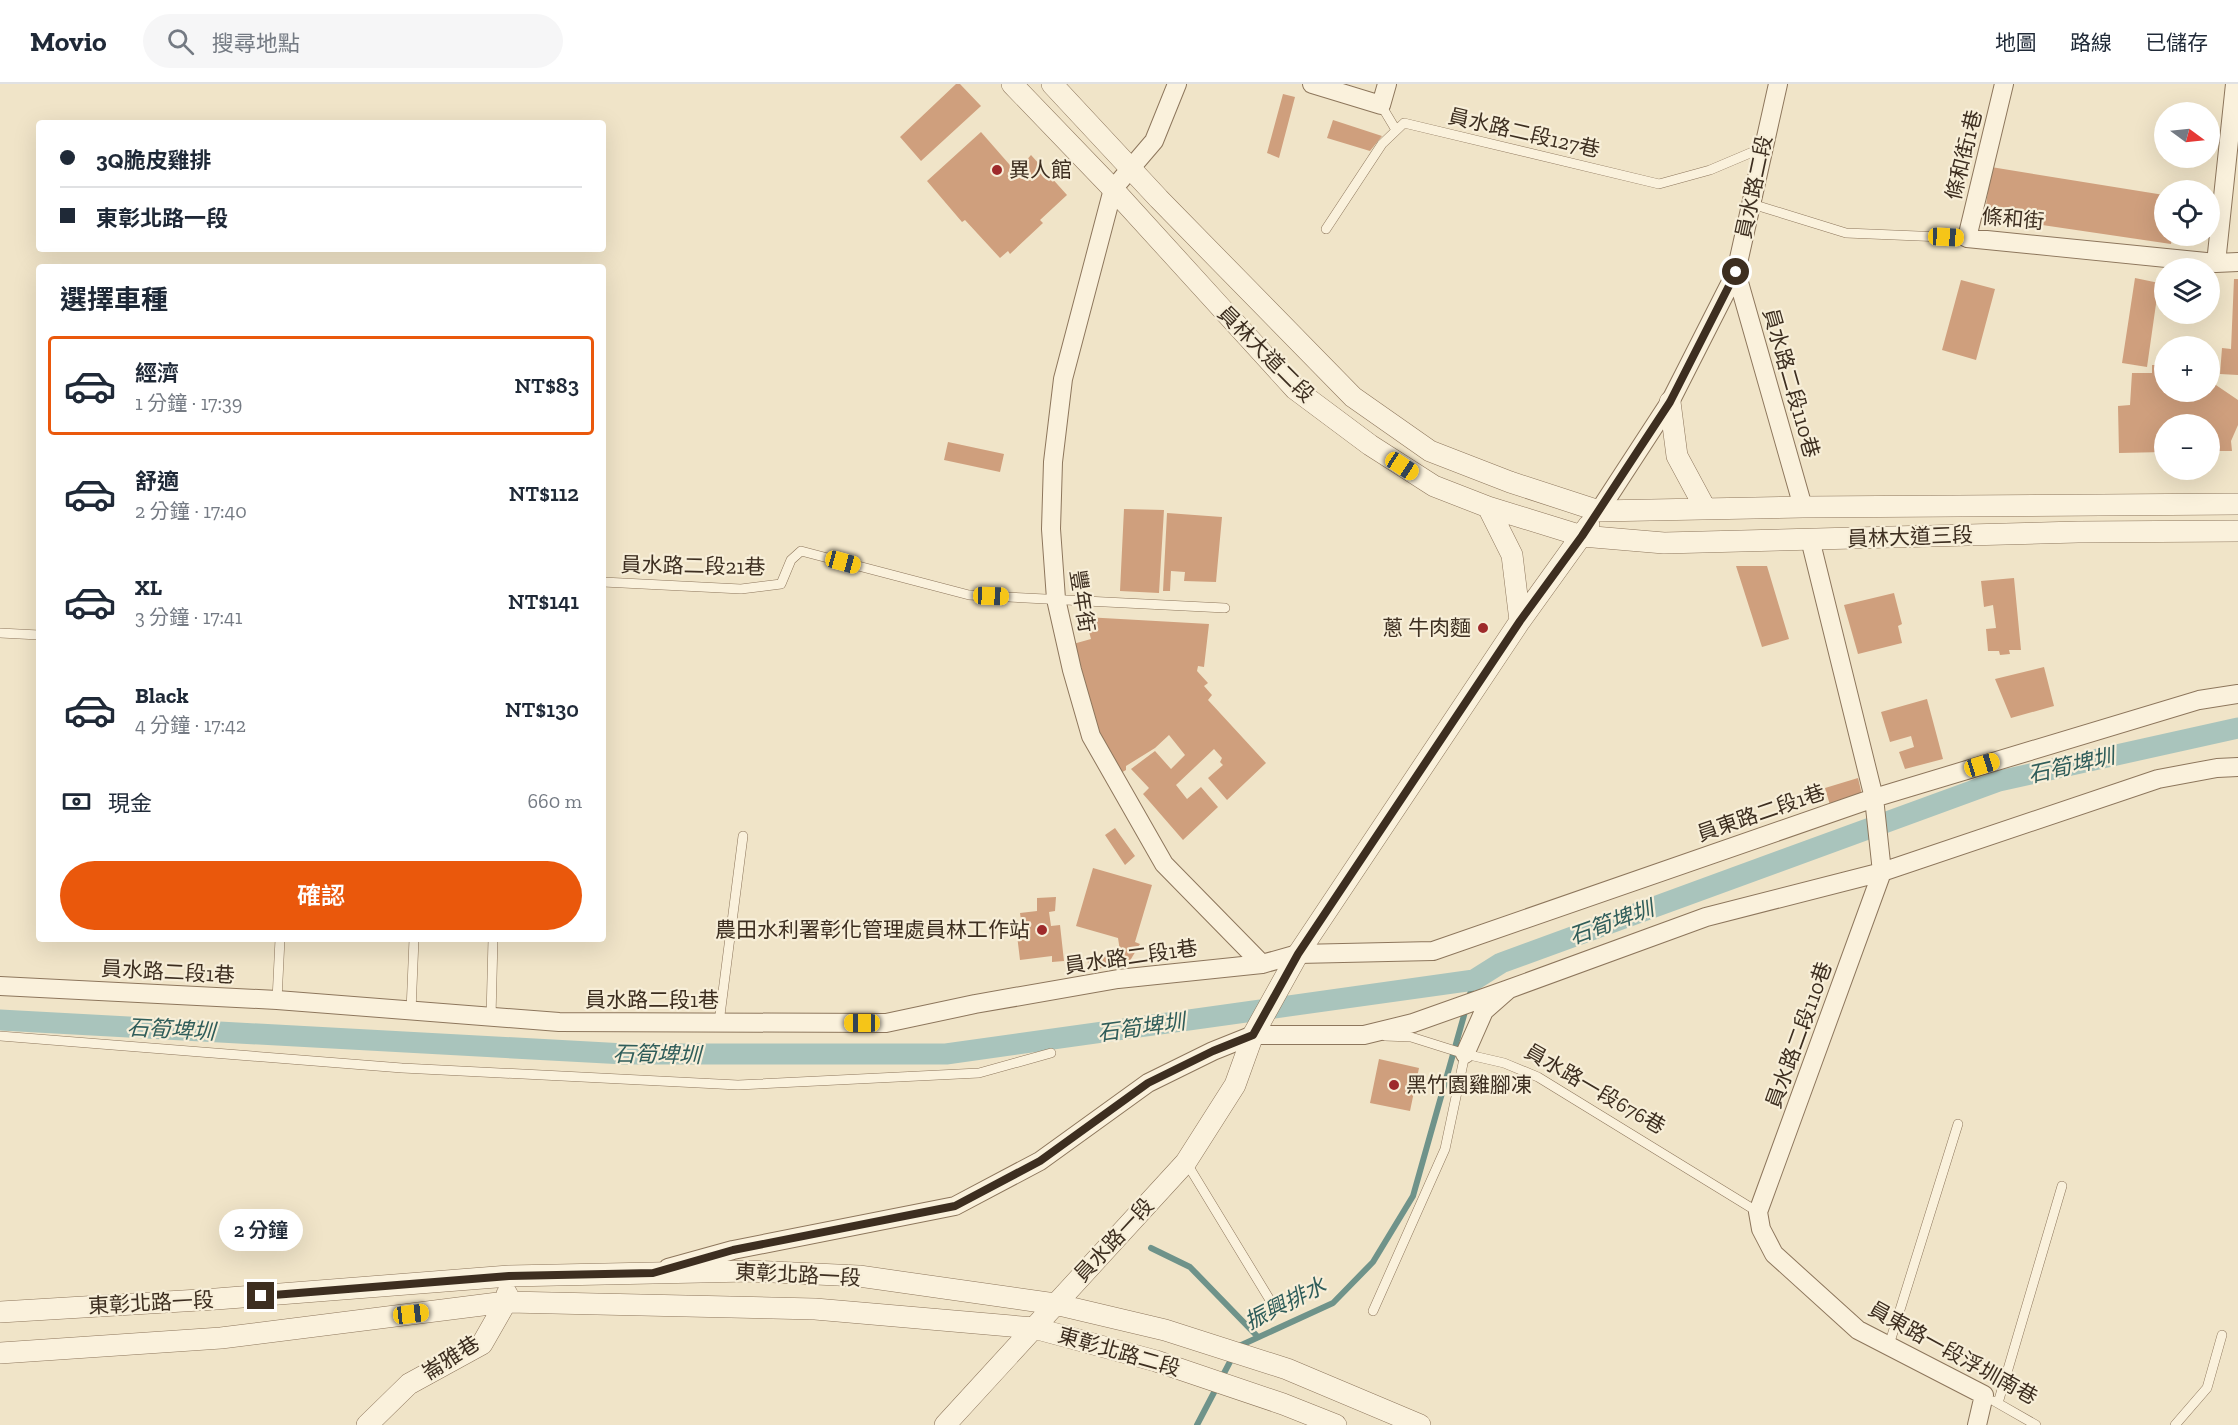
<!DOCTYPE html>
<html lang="zh-TW">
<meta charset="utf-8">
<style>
:root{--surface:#fff;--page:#f6f6f7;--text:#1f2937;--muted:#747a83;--line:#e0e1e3;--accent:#ea580c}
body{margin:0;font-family:"Zilla Slab","Noto Sans TC",serif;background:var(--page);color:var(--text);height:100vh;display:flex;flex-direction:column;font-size:22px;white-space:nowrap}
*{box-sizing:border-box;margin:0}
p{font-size:20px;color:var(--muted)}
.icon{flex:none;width:33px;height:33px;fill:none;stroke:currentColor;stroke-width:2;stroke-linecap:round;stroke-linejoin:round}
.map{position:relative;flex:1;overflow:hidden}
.sheet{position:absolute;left:36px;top:180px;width:570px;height:678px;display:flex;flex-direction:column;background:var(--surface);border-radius:6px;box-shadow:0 6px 24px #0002}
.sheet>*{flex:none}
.banner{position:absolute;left:36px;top:36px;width:570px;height:132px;border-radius:6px;box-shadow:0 6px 24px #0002;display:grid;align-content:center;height:132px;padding:0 24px;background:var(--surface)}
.needle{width:39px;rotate:105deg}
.controls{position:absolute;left:2154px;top:18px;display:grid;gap:12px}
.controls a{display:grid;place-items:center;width:66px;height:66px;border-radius:50%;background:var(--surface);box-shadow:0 6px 24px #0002;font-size:30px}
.end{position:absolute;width:27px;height:27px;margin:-14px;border:8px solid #3d2e20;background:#fff;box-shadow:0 0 0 3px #fff}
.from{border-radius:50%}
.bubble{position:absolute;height:42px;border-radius:21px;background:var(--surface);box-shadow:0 6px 24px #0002;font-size:20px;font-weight:600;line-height:42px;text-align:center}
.car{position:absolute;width:18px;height:36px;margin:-18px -9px;border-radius:8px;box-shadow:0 0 4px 2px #0007;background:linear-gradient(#f5c518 24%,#345 0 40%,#f5c518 0 76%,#345 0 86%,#f5c518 0)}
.banner b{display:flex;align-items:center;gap:21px;height:57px;font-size:22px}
.banner b+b{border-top:2px solid var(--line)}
.banner i{width:15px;height:15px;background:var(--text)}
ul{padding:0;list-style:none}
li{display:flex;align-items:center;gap:18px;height:99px;margin:0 12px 9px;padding:0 12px;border:3px solid transparent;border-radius:6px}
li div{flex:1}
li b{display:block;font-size:22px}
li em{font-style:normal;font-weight:600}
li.on{border-color:var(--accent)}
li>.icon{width:54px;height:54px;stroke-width:1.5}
h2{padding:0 24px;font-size:27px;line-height:72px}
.pay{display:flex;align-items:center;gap:15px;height:66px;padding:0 24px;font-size:22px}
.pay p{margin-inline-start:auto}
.button{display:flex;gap:12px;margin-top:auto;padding:12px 24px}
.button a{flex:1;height:69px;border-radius:36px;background:var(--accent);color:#fff;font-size:24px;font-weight:600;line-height:69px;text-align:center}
header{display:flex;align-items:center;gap:36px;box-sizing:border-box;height:84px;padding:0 30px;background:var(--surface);border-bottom:2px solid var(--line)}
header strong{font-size:28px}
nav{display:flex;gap:33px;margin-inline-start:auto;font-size:21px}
.search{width:420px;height:54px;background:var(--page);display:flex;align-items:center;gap:15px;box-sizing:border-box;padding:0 21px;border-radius:33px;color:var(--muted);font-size:22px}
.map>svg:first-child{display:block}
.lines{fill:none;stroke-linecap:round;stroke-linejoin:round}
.stream{stroke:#6f938a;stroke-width:6}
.canal{stroke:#a9c4bc;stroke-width:21}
.building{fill:#cf9f7d}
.service-casing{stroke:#8d765c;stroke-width:10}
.minor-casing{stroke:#8d765c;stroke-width:20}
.tertiary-casing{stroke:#8d765c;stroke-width:22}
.service{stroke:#faf1dc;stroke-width:9}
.minor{stroke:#faf1dc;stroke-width:18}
.tertiary{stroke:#faf1dc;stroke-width:21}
.route{stroke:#3d2e20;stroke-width:8}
.poi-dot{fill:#9e2a2b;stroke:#f7eed8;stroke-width:2}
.labels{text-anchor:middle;stroke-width:4.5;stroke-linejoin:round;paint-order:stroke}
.street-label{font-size:21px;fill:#3d2e20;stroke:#f7eed8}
.poi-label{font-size:21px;fill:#3d2e20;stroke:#f7eed8;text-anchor:start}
.water-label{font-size:22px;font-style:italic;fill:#2f5d5a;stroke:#f7eed8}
</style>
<header>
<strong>Movio</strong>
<div class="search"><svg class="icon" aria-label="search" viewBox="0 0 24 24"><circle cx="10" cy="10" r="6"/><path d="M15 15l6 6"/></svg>搜尋地點</div>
<nav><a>地圖</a><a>路線</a><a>已儲存</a></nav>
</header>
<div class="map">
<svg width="2238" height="1341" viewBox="0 0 2238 1341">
<rect width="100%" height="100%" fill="#f0e4c8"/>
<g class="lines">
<path class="stream" d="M 1151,1164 L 1190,1183 L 1258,1253
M 1237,1263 L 1333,1219 L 1373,1178 L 1413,1112 L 1474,896
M 1197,1341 L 1233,1272"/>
<path class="canal" d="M 0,936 L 625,970 L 946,970 L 1474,896 L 1501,879 L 1999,697 L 2238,644"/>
</g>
<path class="building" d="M 956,0 L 960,0 L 981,22 L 921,77 L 900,53 Z
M 1283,10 L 1295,13 L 1279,74 L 1267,69 Z
M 1333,36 L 1382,52 L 1370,67 L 1327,54 Z
M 981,48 L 1016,88 L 1031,71 L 1067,111 L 1040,136 L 1043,139 L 1010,170 L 1008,167 L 1000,174 L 965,136 L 962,138 L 927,97 Z
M 1991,83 L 2164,111 L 2164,152 L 2172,152 L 2171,160 L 1988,133 L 1985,129 Z
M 2181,152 L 2205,152 L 2201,155 L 2181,153 Z
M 2135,194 L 2159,199 L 2147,283 L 2122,279 Z
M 2234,195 L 2238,195 L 2238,291 L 2220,290 L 2222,264 L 2231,265 Z
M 1961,196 L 1995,205 L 1976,276 L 1942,266 Z
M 2152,281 L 2164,281 L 2164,308 L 2210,308 L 2210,297 L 2238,316 L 2238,341 L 2231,357 L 2232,367 L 2210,367 L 2210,340 L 2164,340 L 2164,368 L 2119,369 L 2118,322 L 2130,321 L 2132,289 L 2152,289 Z
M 948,358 L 1004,370 L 1000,388 L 944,376 Z
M 1124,425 L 1164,426 L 1159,509 L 1120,507 Z
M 1167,429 L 1222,433 L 1216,498 L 1184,497 L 1185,488 L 1171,487 L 1170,507 L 1163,507 Z
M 1736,482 L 1767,482 L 1789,555 L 1762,563 Z
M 2014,494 L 2021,566 L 2009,566 L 2010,570 L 2000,571 L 1999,567 L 1988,567 L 1986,545 L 1996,544 L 1993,521 L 1984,523 L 1981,497 Z
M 1894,509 L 1902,540 L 1898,542 L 1902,559 L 1858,570 L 1844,521 Z
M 1085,533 L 1209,540 L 1204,583 L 1198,582 L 1197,587 L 1208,599 L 1204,602 L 1212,611 L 1208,616 L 1266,679 L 1227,716 L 1208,694 L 1223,681 L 1220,678 L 1222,674 L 1214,665 L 1176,701 L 1187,715 L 1201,703 L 1218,723 L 1183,756 L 1143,710 L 1149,704 L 1131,685 L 1155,667 L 1171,685 L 1185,671 L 1169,651 L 1155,664 L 1126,682 L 1126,686 L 1119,690 L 1095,639 L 1073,560 L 1091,555 Z
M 2044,583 L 2054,622 L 2011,634 L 1995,595 Z
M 1927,615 L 1943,675 L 1905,685 L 1899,668 L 1914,663 L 1911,652 L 1890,658 L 1881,628 Z
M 1858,694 L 1862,711 L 1830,721 L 1825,704 Z
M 1115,744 L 1135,772 L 1125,781 L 1105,751 Z
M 1093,784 L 1152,801 L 1135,858 L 1140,860 L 1128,880 L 1089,886 L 1087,873 L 1120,867 L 1118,854 L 1076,842 Z
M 1056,813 L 1055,827 L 1049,828 L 1051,842 L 1060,841 L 1064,877 L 1052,878 L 1052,872 L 1020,876 L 1017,851 L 1023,850 L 1020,829 L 1037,827 L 1037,814 Z
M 1379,975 L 1419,984 L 1410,1027 L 1370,1019 Z"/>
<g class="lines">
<g class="service-casing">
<path id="service" d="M 1381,21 L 1396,46
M 1752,120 L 1846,149 L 1967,154
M 1326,145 L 1382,60 L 1404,39 L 1659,100 L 1710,86 L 1762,64
M 603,498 L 741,505 L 781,500 L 791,476 L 801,467 L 969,511 L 1225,524
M 0,549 L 39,551
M 277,916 L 280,855
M 411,927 L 414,855
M 491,933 L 493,855
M 719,939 L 743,752
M 0,952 L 402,984 L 738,1001 L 979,989 L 1051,969
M 1385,952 L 1411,953 L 1465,970 L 1504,979 L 1538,993 L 1758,1128
M 1186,1078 L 1273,1221
M 1373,1227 L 1445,1065 L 1465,970
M 1889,1261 L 1958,1040
M 1994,1317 L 2036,1341
M 1998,1319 L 2062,1102
M 2175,1341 L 2207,1304 L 2222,1251"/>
</g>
<g class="minor-casing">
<path id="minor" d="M 1177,0 L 1154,57 L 1113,105 L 1063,295 L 1053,378 L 1051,445 L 1056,515 L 1072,586 L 1091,652 L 1164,780 L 1262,880
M 1312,0 L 1381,21 L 1387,0
M 2004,0 L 1967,154 L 2216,179 L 2238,178
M 2216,179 L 2235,0
M 1736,188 L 1803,423
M 1599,427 L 1670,318 L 1736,188 L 1778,0
M 1810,455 L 1874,714 L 1882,788 L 1758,1128 L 1761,1145 L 1774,1170 L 1858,1246 L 1984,1311 L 1977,1341
M 0,902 L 277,916 L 559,938 L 886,939 L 975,920 L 1118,895 L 1262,880 L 1298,870 L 1433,867 L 1874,714 L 2199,616 L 2238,610
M 1465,970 L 1484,927 L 1509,905 L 1706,833 L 1882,788 L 2158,695 L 2217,684 L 2238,683
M 668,1184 L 733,1166 L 955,1122 L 1040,1077 L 1148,999 L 1213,967 L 1253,951 L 1364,951 L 1413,939 L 1509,905"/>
</g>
<g class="tertiary-casing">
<path id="tertiary" d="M 1012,0 L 1113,105 L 1295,305 L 1370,361 L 1434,402 L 1488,423 L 1582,452 L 1664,459 L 2078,448 L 2238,447
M 1052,0 L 1159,115 L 1353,313 L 1430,367 L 1510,398 L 1599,427 L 1803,423 L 2238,420
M 1670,318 L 1677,372 L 1705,424
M 1488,423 L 1512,471 L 1520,537
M 0,1228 L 216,1215 L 509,1192 L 749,1187 L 859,1192 L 1055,1220 L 1165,1246 L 1287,1285 L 1420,1341
M 0,1269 L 221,1254 L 506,1218 L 815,1225 L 1034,1244 L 1156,1277 L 1283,1320 L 1336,1341
M 367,1341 L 409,1300 L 482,1260 L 506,1218 L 507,1210
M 945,1341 L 1186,1078 L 1235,1001 L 1253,951 L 1298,870 L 1520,537 L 1589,441"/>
</g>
<use href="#service" class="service"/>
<use href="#minor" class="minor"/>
<use href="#tertiary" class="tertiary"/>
</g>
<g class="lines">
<path class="route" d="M 261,1212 L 509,1192 L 653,1189 L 733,1166 L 955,1122 L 1040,1077 L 1148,999 L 1213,967 L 1253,951 L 1298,870 L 1520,537 L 1582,452 L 1670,318 L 1736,188"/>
</g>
<g class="poi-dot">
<circle cx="997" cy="86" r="6"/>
<circle cx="1483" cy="544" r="6"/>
<circle cx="1042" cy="846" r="6"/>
<circle cx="1394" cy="1001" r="6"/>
</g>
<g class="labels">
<g class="street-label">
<text transform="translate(1524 49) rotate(13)" y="7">員水路二段127巷</text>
<text transform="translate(1964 71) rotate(-76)" y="7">條和街1巷</text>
<text transform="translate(1754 103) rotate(-78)" y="7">員水路二段</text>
<text transform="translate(2013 135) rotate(5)" y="7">條和街</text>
<text transform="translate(1266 270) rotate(45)" y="7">員林大道二段</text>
<text transform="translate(1791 299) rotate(74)" y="7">員水路二段110巷</text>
<text transform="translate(1910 453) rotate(-2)" y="7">員林大道三段</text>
<text transform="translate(693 482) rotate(1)" y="7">員水路二段21巷</text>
<text transform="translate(1082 517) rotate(81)" y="7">豐年街</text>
<text transform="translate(1761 729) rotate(-19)" y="7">員東路二段1巷</text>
<text transform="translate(1131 873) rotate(-8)" y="7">員水路二段1巷</text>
<text transform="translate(168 888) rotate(3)" y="7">員水路二段1巷</text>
<text x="652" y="923">員水路二段1巷</text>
<text transform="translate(1799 951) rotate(-70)" y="7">員水路二段110巷</text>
<text transform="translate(1595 1005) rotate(30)" y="7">員水路一段676巷</text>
<text transform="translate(1114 1156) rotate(-47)" y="7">員水路一段</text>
<text transform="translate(798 1191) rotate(3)" y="7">東彰北路一段</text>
<text transform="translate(151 1219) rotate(-3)" y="7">東彰北路一段</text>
<text transform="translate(1119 1268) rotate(16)" y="7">東彰北路二段</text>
<text transform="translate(1953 1269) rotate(29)" y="7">員東路一段浮圳南巷</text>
<text transform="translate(451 1274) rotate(-32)" y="7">崙雅巷</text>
</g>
<g class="poi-label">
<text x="1009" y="93">異人館</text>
<text x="1471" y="551" text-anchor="end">蔥 牛肉麵</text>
<text x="1030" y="853" text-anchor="end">農田水利署彰化管理處員林工作站</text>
<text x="1406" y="1008">黑竹園雞腳凍</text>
</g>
<g class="water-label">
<text transform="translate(2071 681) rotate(-13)" y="8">石筍埤圳</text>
<text transform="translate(1611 838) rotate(-20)" y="8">石筍埤圳</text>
<text transform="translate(1141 943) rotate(-8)" y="8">石筍埤圳</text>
<text transform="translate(171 945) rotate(3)" y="8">石筍埤圳</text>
<text transform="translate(657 970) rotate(1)" y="8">石筍埤圳</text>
<text transform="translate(1285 1219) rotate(-27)" y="8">振興排水</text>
</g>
</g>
</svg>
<div class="controls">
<a><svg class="needle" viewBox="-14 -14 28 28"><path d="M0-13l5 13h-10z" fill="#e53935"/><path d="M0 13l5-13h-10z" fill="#747a83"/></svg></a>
<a><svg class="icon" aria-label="locate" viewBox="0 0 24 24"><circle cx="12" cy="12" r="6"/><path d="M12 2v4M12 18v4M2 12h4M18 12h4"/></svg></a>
<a><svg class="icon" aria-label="layers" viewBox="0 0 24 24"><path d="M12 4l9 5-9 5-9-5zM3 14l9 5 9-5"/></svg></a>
<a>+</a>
<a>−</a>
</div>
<i class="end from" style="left:1736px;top:188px"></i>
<i class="end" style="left:261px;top:1212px"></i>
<div class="bubble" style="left:219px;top:1125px;width:84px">2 分鐘</div>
<i class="car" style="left:1946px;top:153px;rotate:93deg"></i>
<i class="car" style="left:1402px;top:382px;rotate:123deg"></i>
<i class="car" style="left:843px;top:478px;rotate:105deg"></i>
<i class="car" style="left:991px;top:512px;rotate:92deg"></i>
<i class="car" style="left:1982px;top:681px;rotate:73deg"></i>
<i class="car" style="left:862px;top:939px;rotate:270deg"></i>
<i class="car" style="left:411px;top:1230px;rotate:83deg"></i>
<div class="banner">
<b><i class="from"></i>3Q脆皮雞排</b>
<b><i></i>東彰北路一段</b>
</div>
<section class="sheet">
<h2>選擇車種</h2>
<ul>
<li class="on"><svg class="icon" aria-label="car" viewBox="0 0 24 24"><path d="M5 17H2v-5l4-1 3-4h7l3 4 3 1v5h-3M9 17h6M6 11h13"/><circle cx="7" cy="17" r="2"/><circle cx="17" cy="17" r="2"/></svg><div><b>經濟</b><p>1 分鐘 · 17:39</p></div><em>NT$83</em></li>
<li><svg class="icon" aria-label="car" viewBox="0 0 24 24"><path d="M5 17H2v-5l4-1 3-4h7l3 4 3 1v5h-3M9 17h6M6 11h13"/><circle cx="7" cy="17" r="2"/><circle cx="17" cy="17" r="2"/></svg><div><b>舒適</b><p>2 分鐘 · 17:40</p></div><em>NT$112</em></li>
<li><svg class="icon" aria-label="car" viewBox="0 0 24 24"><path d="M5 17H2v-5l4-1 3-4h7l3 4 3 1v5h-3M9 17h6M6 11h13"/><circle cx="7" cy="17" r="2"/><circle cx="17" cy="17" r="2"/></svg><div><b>XL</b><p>3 分鐘 · 17:41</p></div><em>NT$141</em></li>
<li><svg class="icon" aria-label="car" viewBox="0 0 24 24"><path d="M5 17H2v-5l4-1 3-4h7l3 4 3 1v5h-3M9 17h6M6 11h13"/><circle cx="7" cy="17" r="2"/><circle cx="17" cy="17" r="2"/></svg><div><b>Black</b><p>4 分鐘 · 17:42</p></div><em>NT$130</em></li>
</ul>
<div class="pay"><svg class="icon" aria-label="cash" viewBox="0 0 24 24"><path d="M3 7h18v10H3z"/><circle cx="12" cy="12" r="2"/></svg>現金<p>660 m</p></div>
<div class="button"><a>確認</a></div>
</section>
</div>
